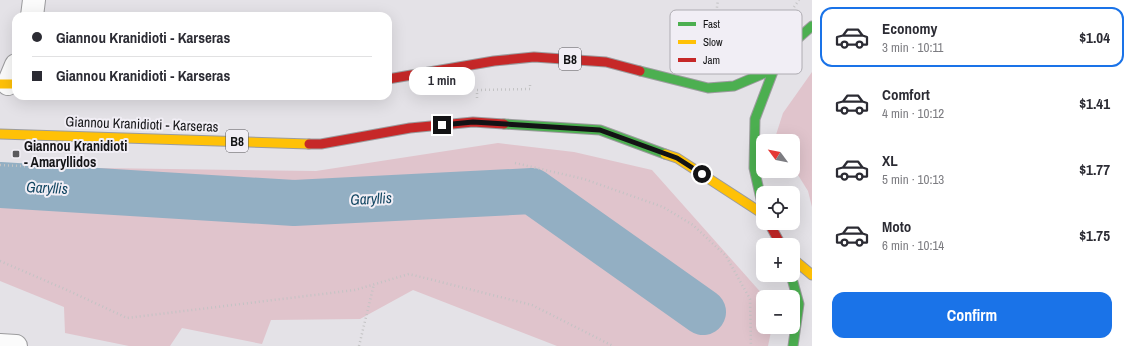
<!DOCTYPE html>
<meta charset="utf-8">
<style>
:root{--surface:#fff;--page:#f2f2f3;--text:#2b2b33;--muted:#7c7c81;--line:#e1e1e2;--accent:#1a73e8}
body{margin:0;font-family:"Archivo Narrow",sans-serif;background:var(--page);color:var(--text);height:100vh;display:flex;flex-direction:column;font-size:15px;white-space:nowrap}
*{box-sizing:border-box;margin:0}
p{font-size:13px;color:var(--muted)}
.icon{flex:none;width:22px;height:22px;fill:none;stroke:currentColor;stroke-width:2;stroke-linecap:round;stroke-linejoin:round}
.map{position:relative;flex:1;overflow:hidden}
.drawer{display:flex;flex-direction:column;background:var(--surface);width:320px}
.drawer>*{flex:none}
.top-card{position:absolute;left:12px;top:12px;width:380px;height:88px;border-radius:12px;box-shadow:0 4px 16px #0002;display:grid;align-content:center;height:88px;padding:0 20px;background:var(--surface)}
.needle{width:26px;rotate:302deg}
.tools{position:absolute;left:756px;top:134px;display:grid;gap:8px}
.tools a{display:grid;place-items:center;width:44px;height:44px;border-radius:8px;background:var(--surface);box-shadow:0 4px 16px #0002;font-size:20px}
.end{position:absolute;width:18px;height:18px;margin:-9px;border:5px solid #131315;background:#fff;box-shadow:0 0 0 2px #fff}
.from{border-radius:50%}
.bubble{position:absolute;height:28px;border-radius:12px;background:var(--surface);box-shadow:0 4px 16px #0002;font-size:13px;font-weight:700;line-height:28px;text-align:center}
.top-card b{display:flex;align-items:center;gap:14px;height:38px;font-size:15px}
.top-card b+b{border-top:1px solid var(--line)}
.top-card i{width:10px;height:10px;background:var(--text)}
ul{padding:7px 0 0;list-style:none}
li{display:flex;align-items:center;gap:12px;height:60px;margin:0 8px 6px;padding:0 12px;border:2px solid transparent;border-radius:12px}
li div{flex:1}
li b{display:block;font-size:15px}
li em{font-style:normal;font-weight:700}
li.active{border-color:var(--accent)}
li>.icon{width:36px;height:36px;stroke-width:1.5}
.button{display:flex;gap:8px;margin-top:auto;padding:8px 20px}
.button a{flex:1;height:46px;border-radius:12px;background:var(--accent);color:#fff;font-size:16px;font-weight:700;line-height:46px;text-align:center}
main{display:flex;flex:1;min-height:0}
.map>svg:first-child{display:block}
.green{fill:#e0c4cc}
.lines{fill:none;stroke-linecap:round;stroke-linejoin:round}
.river{stroke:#93afc3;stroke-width:46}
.street-casing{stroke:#9c9c9e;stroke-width:24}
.fast-casing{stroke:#9c9c9e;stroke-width:11}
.slow-casing{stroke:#9c9c9e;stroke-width:11}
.jam-casing{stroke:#9c9c9e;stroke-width:11}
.path{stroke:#c3c3c4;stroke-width:2.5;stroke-dasharray:1 3;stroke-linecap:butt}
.street{stroke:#fbfbfb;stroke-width:22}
.fast{stroke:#4caf50;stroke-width:9}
.slow{stroke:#ffc107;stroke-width:9}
.jam{stroke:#c62828;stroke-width:9}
.route{stroke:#131315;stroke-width:5}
.poi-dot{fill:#5c5b5e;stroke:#f1eef5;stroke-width:1.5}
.labels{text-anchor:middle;stroke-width:4;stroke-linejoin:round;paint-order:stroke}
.shield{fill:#f1eef5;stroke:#565558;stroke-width:1}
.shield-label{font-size:13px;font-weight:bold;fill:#131315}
.street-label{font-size:14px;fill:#131315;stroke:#f1eef5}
.poi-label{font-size:14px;font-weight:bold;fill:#131315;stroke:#f1eef5;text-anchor:start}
.water-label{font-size:15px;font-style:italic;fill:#124662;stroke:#f1eef5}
.key{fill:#f1eef5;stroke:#aeacb2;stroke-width:1}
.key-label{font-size:11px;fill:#131315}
</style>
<main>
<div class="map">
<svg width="812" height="346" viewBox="0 0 812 346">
<rect width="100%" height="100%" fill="#e4e2e7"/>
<path class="green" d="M 812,72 L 812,207 L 808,191 L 793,167 L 793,141 L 774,141 L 783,113 Z
M 498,143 L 574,152 L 652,170 L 765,297 L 763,297 L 763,327 L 772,327 L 768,346 L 557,346 L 413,290 L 360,319 L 271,320 L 262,344 L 182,328 L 170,346 L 129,346 L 65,333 L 64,307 L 0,281 L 0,172 L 101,168 L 316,171 Z"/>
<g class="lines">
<path class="river" d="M 0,185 L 294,203 L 532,191 L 703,312"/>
<g class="street-casing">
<path id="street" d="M 32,16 L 34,0
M 8,84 L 16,65
M 0,345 L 16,346"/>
</g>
<g class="fast-casing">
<path id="fast" d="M 640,71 L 708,88 L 734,86 L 774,69
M 504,124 L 600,130 L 665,154
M 763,208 L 754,168 L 755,119 L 774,69 L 795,41 L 812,26
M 791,275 L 799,304 L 793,346"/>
</g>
<g class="slow-casing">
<path id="slow" d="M 0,84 L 16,84
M 0,134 L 309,144
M 665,154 L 677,158 L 763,214
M 793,259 L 812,275"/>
</g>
<g class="jam-casing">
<path id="jam" d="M 388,79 L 494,61 L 534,57 L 606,62 L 640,71
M 309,144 L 321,144 L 410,128 L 473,122 L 504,124
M 769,223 L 781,245"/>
</g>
<path class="path" d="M 794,7 L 799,0
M 751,51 L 763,40
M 709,63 L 718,0
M 477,98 L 477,90 L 530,89 L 530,82
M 515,163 L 584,179 L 663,207 L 693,225 L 726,256 L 750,299 L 751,346
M 0,165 L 39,167 L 77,162
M 0,261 L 67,290 L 127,318 L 355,290 L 409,274 L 532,305 L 613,346
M 359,346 L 374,284"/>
<use href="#street" class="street"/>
<use href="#fast" class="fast"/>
<use href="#slow" class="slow"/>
<use href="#jam" class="jam"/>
</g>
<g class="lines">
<path class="route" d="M 442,125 L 473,122 L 600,130 L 677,158 L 702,174"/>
</g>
<rect class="poi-dot" x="12" y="150" width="8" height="8" rx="2"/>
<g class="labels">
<g class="shield">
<rect x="559" y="48" width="22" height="22" rx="3"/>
<rect x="226" y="130" width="22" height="22" rx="3"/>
</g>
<g class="shield-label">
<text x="570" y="64">B8</text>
<text x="237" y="146">B8</text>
</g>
<g class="street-label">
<text transform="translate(142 124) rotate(2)" y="5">Giannou Kranidioti - Karseras</text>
</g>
<g class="poi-label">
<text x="24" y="151">Giannou Kranidioti<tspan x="24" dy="16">- Amaryllidos</tspan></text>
</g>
<g class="water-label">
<text transform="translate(47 188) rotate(3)" y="5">Garyllis</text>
<text transform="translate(371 199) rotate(-3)" y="5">Garyllis</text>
</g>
</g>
<rect x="670" y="10" width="132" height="64" rx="6" class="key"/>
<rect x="678" y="22" width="18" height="4" fill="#4caf50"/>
<rect x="678" y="40" width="18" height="4" fill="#ffc107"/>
<rect x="678" y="58" width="18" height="4" fill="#c62828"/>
<g class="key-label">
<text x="703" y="28">Fast</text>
<text x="703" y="46">Slow</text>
<text x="703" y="64">Jam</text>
</g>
</svg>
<div class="tools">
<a><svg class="needle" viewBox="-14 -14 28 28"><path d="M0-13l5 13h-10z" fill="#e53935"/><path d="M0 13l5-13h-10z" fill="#7c7c81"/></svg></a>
<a><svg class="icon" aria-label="locate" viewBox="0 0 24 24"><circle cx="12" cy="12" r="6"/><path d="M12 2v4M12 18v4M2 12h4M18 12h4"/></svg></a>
<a>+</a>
<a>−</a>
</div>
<i class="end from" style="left:702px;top:174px"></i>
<i class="end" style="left:442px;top:125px"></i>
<div class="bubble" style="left:409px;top:67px;width:66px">1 min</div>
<div class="top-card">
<b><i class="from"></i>Giannou Kranidioti - Karseras</b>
<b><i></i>Giannou Kranidioti - Karseras</b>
</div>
</div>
<section class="drawer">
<ul>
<li class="active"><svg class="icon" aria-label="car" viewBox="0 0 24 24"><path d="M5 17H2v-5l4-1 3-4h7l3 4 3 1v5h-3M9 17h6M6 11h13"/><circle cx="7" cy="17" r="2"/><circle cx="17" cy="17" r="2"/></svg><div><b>Economy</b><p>3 min · 10:11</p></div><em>$1.04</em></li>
<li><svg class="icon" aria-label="car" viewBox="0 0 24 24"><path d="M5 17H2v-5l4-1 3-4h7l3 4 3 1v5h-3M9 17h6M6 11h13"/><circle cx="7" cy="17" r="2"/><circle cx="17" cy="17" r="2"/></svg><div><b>Comfort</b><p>4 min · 10:12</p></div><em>$1.41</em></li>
<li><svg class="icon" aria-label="car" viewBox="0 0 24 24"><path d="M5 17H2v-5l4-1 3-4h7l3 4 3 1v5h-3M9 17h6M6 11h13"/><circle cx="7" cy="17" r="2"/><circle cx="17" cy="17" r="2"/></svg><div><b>XL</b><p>5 min · 10:13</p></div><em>$1.77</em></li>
<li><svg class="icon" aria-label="car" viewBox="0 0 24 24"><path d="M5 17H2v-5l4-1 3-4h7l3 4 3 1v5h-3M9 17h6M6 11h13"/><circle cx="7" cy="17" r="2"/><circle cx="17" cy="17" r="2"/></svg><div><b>Moto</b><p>6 min · 10:14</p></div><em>$1.75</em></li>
</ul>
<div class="button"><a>Confirm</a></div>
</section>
</main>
